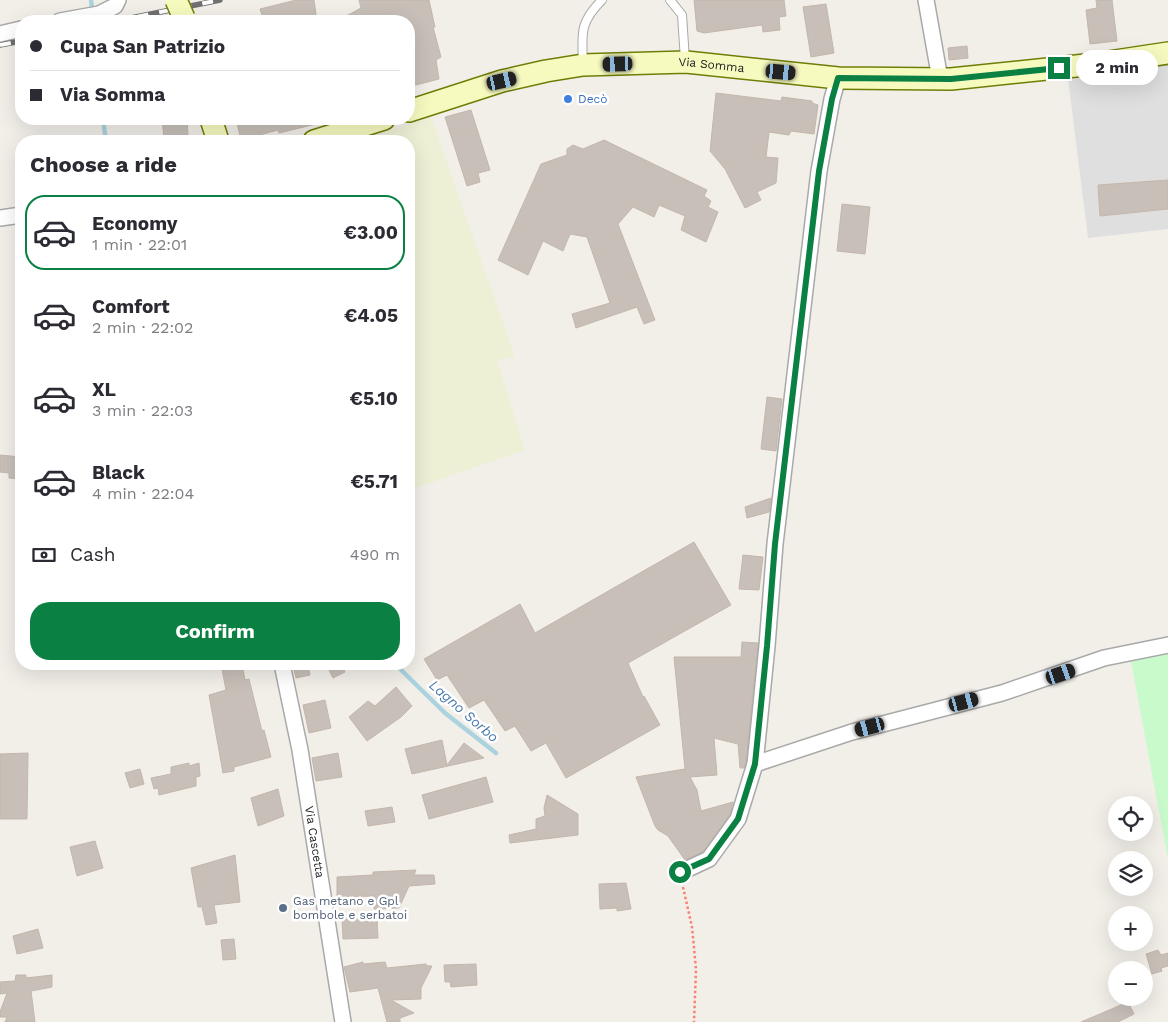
<!DOCTYPE html>
<meta charset="utf-8">
<style>
:root{--surface:#fff;--page:#f7f7f7;--text:#2b2b33;--muted:#7c7c81;--line:#e1e1e2;--accent:#0b8043}
body{margin:0;font-family:"Work Sans",sans-serif;background:var(--page);color:var(--text);height:100vh;display:flex;flex-direction:column;font-size:19px;white-space:nowrap}
*{box-sizing:border-box;margin:0}
p{font-size:16px;color:var(--muted)}
.icon{flex:none;width:28px;height:28px;fill:none;stroke:currentColor;stroke-width:2;stroke-linecap:round;stroke-linejoin:round}
.map{position:relative;flex:1;overflow:hidden}
.sheet{position:absolute;left:15px;top:135px;width:400px;height:535px;display:flex;flex-direction:column;background:var(--surface);border-radius:20px;box-shadow:0 5px 20px #0002}
.sheet>*{flex:none}
.top-card{position:absolute;left:15px;top:15px;width:400px;height:110px;border-radius:20px;box-shadow:0 5px 20px #0002;display:grid;align-content:center;height:110px;padding:0 15px;background:var(--surface)}
.tools{position:absolute;left:1108px;top:796px;display:grid;gap:10px}
.tools a{display:grid;place-items:center;width:45px;height:45px;border-radius:50%;background:var(--surface);box-shadow:0 5px 20px #0002;font-size:25px}
.end{position:absolute;width:22px;height:22px;margin:-11px;border:6px solid #0b8043;background:#fff;box-shadow:0 0 0 2px #fff}
.from{border-radius:50%}
.bubble{position:absolute;height:35px;border-radius:18px;background:var(--surface);box-shadow:0 5px 20px #0002;font-size:16px;font-weight:700;line-height:35px;text-align:center}
.car{position:absolute;width:15px;height:30px;margin:-15px -8px;border-radius:6px;box-shadow:0 0 4px 1px #0007;background:linear-gradient(#222 24%,#8ab4d8 0 40%,#222 0 76%,#8ab4d8 0 86%,#222 0)}
.top-card b{display:flex;align-items:center;gap:18px;height:48px;font-size:19px}
.top-card b+b{border-top:1px solid var(--line)}
.top-card i{width:12px;height:12px;background:var(--text)}
ul{padding:0;list-style:none}
li{display:flex;align-items:center;gap:15px;height:75px;margin:0 10px 8px;padding:0 5px;border:2px solid transparent;border-radius:20px}
li div{flex:1}
li b{display:block;font-size:19px}
li em{font-style:normal;font-weight:700}
li.selected{border-color:var(--accent)}
li>.icon{width:45px;height:45px;stroke-width:1.5}
h2{padding:0 15px;font-size:22px;line-height:60px}
.pay{display:flex;align-items:center;gap:12px;height:55px;padding:0 15px;font-size:19px}
.pay p{margin-inline-start:auto}
.primary-button{display:flex;gap:10px;margin-top:auto;padding:10px 15px}
.primary-button a{flex:1;height:58px;border-radius:20px;background:var(--accent);color:#fff;font-size:20px;font-weight:700;line-height:58px;text-align:center}
.map>svg:first-child{display:block}
.residential{fill:#e0dfdf}
.farmland{fill:#eef0d5}
.park{fill:#c8facc}
.lines{fill:none;stroke-linecap:round;stroke-linejoin:round}
.stream{stroke:#aad3df;stroke-width:4.5}
.building{fill:#c7bfb8;stroke:#c4b6ab}
.lane-casing{stroke:#a9a9a9;stroke-width:10}
.street-casing{stroke:#a9a9a9;stroke-width:18}
.secondary-casing{stroke:#707d05;stroke-width:24}
.path{stroke:#fa8072;stroke-width:2.5;stroke-dasharray:2.5 2.5;stroke-linecap:butt}
.lane{stroke:#fff;stroke-width:8}
.street{stroke:#fff;stroke-width:15}
.secondary{stroke:#f7fabf;stroke-width:21}
.rail-casing{stroke:#707070;stroke-width:5.5}
.rail{stroke:#fff;stroke-width:4;stroke-dasharray:11;stroke-linecap:butt}
.secondary-bridge-casing{stroke:#707d05;stroke-width:24;stroke-linecap:butt}
.secondary-bridge{stroke:#f7fabf;stroke-width:21}
.route{stroke:#0b8043;stroke-width:6}
.shop-dot{fill:#3f7fe0;stroke:#fff;stroke-width:2}
.service-dot{fill:#5c6f8a;stroke:#fff;stroke-width:2}
.labels{text-anchor:middle;stroke-width:5;stroke-linejoin:round;paint-order:stroke}
.street-label{font-size:12px;fill:#222;stroke:#fff}
.shop-label{font-size:12px;fill:#366cbe;stroke:#fff;text-anchor:start}
.service-label{font-size:12px;fill:#4e5e75;stroke:#fff;text-anchor:start}
.water-label{font-size:14px;font-style:italic;fill:#4a7aab;stroke:#fff}
</style>
<div class="map">
<svg width="1168" height="1022" viewBox="0 0 1168 1022">
<rect width="100%" height="100%" fill="#f2efe9"/>
<path class="residential" d="M 1168,43 L 1168,229 L 1088,238 L 1065,55 Z"/>
<path class="farmland" d="M 431,117 L 515,357 L 497,360 L 525,450 L 409,490 L 409,141 L 358,141 Z"/>
<path class="park" d="M 1168,642 L 1168,859 L 1130,656 Z"/>
<g class="lines">
<path class="stream" d="M 91,0 L 92,8
M 103,119 L 106,141
M 395,664 L 445,713 L 496,753"/>
</g>
<path class="building" d="M 296,0 L 314,0 L 317,21 L 264,21 L 260,9 Z
M 359,0 L 429,0 L 435,27 L 433,27 L 441,57 L 436,60 L 439,79 L 412,86 L 409,74 L 409,21 L 337,21 L 361,8 Z
M 694,0 L 784,0 L 786,16 L 779,17 L 780,30 L 763,32 L 762,25 L 704,33 L 697,31 Z
M 1096,0 L 1112,0 L 1117,41 L 1090,44 L 1086,10 L 1097,8 Z
M 826,4 L 834,53 L 811,57 L 803,7 Z
M 967,46 L 968,58 L 949,60 L 948,48 Z
M 716,93 L 781,101 L 782,97 L 812,101 L 812,103 L 818,105 L 814,134 L 791,131 L 789,135 L 769,132 L 766,157 L 778,158 L 776,183 L 757,192 L 761,200 L 745,208 L 725,169 L 710,151 Z
M 471,110 L 490,170 L 478,173 L 480,182 L 467,186 L 445,117 Z
M 162,119 L 187,119 L 188,135 L 164,138 Z
M 236,119 L 320,119 L 320,123 L 279,133 L 278,130 L 241,140 Z
M 604,140 L 707,190 L 704,196 L 711,201 L 708,207 L 718,212 L 706,242 L 681,230 L 685,216 L 659,205 L 654,217 L 633,207 L 618,224 L 655,320 L 644,324 L 637,307 L 576,328 L 572,314 L 610,303 L 587,237 L 570,234 L 563,251 L 543,241 L 528,275 L 498,260 L 541,164 L 567,155 L 567,149 L 573,145 L 583,149 Z
M 1168,180 L 1168,209 L 1100,216 L 1098,185 Z
M 842,204 L 870,207 L 865,254 L 837,251 Z
M 767,397 L 782,399 L 776,451 L 761,449 Z
M 0,455 L 21,457 L 21,479 L 9,478 L 9,473 L 0,472 Z
M 771,498 L 769,512 L 747,518 L 745,507 Z
M 694,542 L 731,605 L 628,663 L 643,697 L 644,696 L 660,725 L 566,778 L 546,743 L 531,751 L 515,726 L 505,731 L 484,700 L 469,708 L 447,675 L 437,680 L 424,659 L 520,604 L 535,633 Z
M 743,555 L 763,557 L 759,590 L 739,589 Z
M 742,642 L 758,643 L 746,762 L 744,768 L 740,768 L 738,744 L 714,738 L 717,775 L 690,777 L 697,790 L 701,811 L 733,802 L 730,815 L 703,852 L 685,860 L 668,836 L 658,830 L 655,826 L 636,777 L 685,769 L 674,657 L 741,657 Z
M 221,664 L 242,664 L 245,680 L 249,679 L 262,731 L 264,730 L 271,757 L 234,767 L 234,771 L 223,773 L 209,695 L 226,690 Z
M 300,664 L 308,664 L 310,675 L 296,678 L 293,665 Z
M 326,664 L 341,664 L 345,672 L 333,678 Z
M 396,687 L 412,706 L 401,717 L 367,741 L 349,717 L 368,701 L 375,706 Z
M 325,700 L 331,728 L 309,733 L 303,705 Z
M 442,740 L 447,765 L 464,743 L 484,758 L 412,774 L 405,749 Z
M 28,753 L 27,819 L 0,819 L 0,754 Z
M 338,753 L 342,777 L 316,781 L 312,758 Z
M 189,763 L 189,766 L 199,763 L 200,776 L 196,777 L 196,786 L 159,795 L 158,788 L 154,789 L 151,778 L 171,774 L 171,767 Z
M 140,769 L 144,784 L 130,788 L 125,773 Z
M 486,777 L 493,802 L 429,819 L 422,795 Z
M 278,789 L 284,816 L 258,826 L 251,798 Z
M 547,795 L 578,814 L 578,835 L 510,843 L 509,835 L 536,829 L 536,819 L 545,816 L 544,808 Z
M 392,807 L 395,822 L 368,826 L 365,811 Z
M 95,841 L 103,868 L 77,876 L 70,847 Z
M 235,855 L 240,902 L 214,905 L 217,923 L 206,925 L 202,907 L 198,907 L 191,868 Z
M 416,870 L 414,875 L 434,875 L 435,884 L 409,886 L 399,908 L 374,909 L 374,896 L 337,897 L 337,877 L 373,875 L 373,872 Z
M 626,883 L 631,909 L 617,911 L 617,908 L 600,909 L 599,884 Z
M 342,919 L 377,919 L 378,938 L 343,939 Z
M 38,929 L 43,948 L 17,954 L 13,936 Z
M 234,939 L 236,959 L 223,960 L 221,940 Z
M 1158,950 L 1161,955 L 1168,953 L 1168,966 L 1161,968 L 1162,971 L 1152,974 L 1146,954 Z
M 363,962 L 363,964 L 385,962 L 387,968 L 426,964 L 427,966 L 432,966 L 421,988 L 421,999 L 391,1000 L 414,1013 L 400,1018 L 400,1022 L 387,1022 L 378,988 L 350,992 L 344,967 Z
M 476,964 L 477,985 L 451,987 L 450,982 L 445,982 L 444,965 Z
M 16,975 L 26,975 L 26,978 L 52,975 L 52,987 L 31,991 L 35,1022 L 5,1022 L 7,1017 L 0,1017 L 0,1012 L 7,993 L 0,994 L 0,982 L 15,981 Z
M 1128,1002 L 1134,1014 L 1118,1022 L 1081,1022 Z"/>
<g class="lines">
<g class="lane-casing">
<path id="lane" d="M 670,0 L 682,15 L 685,60
M 583,64 C 582,34 579,23 602,0"/>
</g>
<g class="street-casing">
<g id="street">
<path d="M 926,0 L 940,79"/>
<path d="M 60,21 L 99,14 L 115,6 L 118,0"/>
<path d="M 0,34 L 21,29"/>
<path d="M 0,218 L 21,215"/>
<path id="s1" d="M 282,664 L 300,750 L 343,1022"/>
<path d="M 755,764 L 852,732 L 1002,693 L 1104,658 L 1168,645"/>
<path d="M 679,873 L 709,859 L 738,819 L 755,764 L 767,646 L 775,544 L 819,171 L 832,99 L 838,78"/>
</g>
</g>
<g class="secondary-casing">
<g id="secondary">
<path id="s2" d="M 409,111 L 502,81 L 546,71 L 583,65 L 686,62 L 838,78 L 951,79 L 1095,64 L 1168,53"/>
<path d="M 211,119 L 218,141"/>
<path d="M 314,141 L 384,119"/>
</g>
</g>
<path class="path" d="M 683,887 L 692,927 L 696,969 L 694,1022"/>
<use href="#lane" class="lane"/>
<use href="#street" class="street"/>
<use href="#secondary" class="secondary"/>
<g class="rail-casing">
<path id="rail" d="M 116,21 L 220,0
M 0,45 L 21,41"/>
</g>
<use href="#rail" class="rail"/>
<g class="secondary-bridge-casing">
<path id="secondary-bridge" d="M 176,0 L 184,18"/>
</g>
<use href="#secondary-bridge" class="secondary-bridge"/>
</g>
<g class="lines">
<path class="route" d="M 680,872 L 709,859 L 738,819 L 755,764 L 767,646 L 775,544 L 819,171 L 832,99 L 838,78 L 951,79 L 1059,68"/>
</g>
<circle class="shop-dot" cx="568" cy="99" r="5"/>
<circle class="service-dot" cx="283" cy="908" r="5"/>
<g class="labels">
<g class="street-label">
<text dy="4" stroke="none"><textPath href="#s2" startOffset="309">Via Somma</textPath></text>
<text dy="4" stroke="none"><textPath href="#s1" startOffset="181">Via Cascetta</textPath></text>
</g>
<g class="shop-label">
<text x="578" y="103">Decò</text>
</g>
<g class="service-label">
<text x="293" y="905">Gas metano e Gpl<tspan x="293" dy="14">bombole e serbatoi</tspan></text>
</g>
<g class="water-label">
<text transform="translate(464 711) rotate(41)" y="5">Lagno Sorbo</text>
</g>
</g>
</svg>
<div class="tools">
<a><svg class="icon" aria-label="locate" viewBox="0 0 24 24"><circle cx="12" cy="12" r="6"/><path d="M12 2v4M12 18v4M2 12h4M18 12h4"/></svg></a>
<a><svg class="icon" aria-label="layers" viewBox="0 0 24 24"><path d="M12 4l9 5-9 5-9-5zM3 14l9 5 9-5"/></svg></a>
<a>+</a>
<a>−</a>
</div>
<i class="end from" style="left:680px;top:872px"></i>
<i class="end" style="left:1059px;top:68px"></i>
<div class="bubble" style="left:1076px;top:50px;width:82px">2 min</div>
<i class="car" style="left:618px;top:64px;rotate:268deg"></i>
<i class="car" style="left:781px;top:72px;rotate:95deg"></i>
<i class="car" style="left:502px;top:81px;rotate:77deg"></i>
<i class="car" style="left:1061px;top:674px;rotate:71deg"></i>
<i class="car" style="left:964px;top:702px;rotate:75deg"></i>
<i class="car" style="left:870px;top:727px;rotate:255deg"></i>
<div class="top-card">
<b><i class="from"></i>Cupa San Patrizio</b>
<b><i></i>Via Somma</b>
</div>
<section class="sheet">
<h2>Choose a ride</h2>
<ul>
<li class="selected"><svg class="icon" aria-label="car" viewBox="0 0 24 24"><path d="M5 17H2v-5l4-1 3-4h7l3 4 3 1v5h-3M9 17h6M6 11h13"/><circle cx="7" cy="17" r="2"/><circle cx="17" cy="17" r="2"/></svg><div><b>Economy</b><p>1 min · 22:01</p></div><em>€3.00</em></li>
<li><svg class="icon" aria-label="car" viewBox="0 0 24 24"><path d="M5 17H2v-5l4-1 3-4h7l3 4 3 1v5h-3M9 17h6M6 11h13"/><circle cx="7" cy="17" r="2"/><circle cx="17" cy="17" r="2"/></svg><div><b>Comfort</b><p>2 min · 22:02</p></div><em>€4.05</em></li>
<li><svg class="icon" aria-label="car" viewBox="0 0 24 24"><path d="M5 17H2v-5l4-1 3-4h7l3 4 3 1v5h-3M9 17h6M6 11h13"/><circle cx="7" cy="17" r="2"/><circle cx="17" cy="17" r="2"/></svg><div><b>XL</b><p>3 min · 22:03</p></div><em>€5.10</em></li>
<li><svg class="icon" aria-label="car" viewBox="0 0 24 24"><path d="M5 17H2v-5l4-1 3-4h7l3 4 3 1v5h-3M9 17h6M6 11h13"/><circle cx="7" cy="17" r="2"/><circle cx="17" cy="17" r="2"/></svg><div><b>Black</b><p>4 min · 22:04</p></div><em>€5.71</em></li>
</ul>
<div class="pay"><svg class="icon" aria-label="cash" viewBox="0 0 24 24"><path d="M3 7h18v10H3z"/><circle cx="12" cy="12" r="2"/></svg>Cash<p>490 m</p></div>
<div class="primary-button"><a>Confirm</a></div>
</section>
</div>
